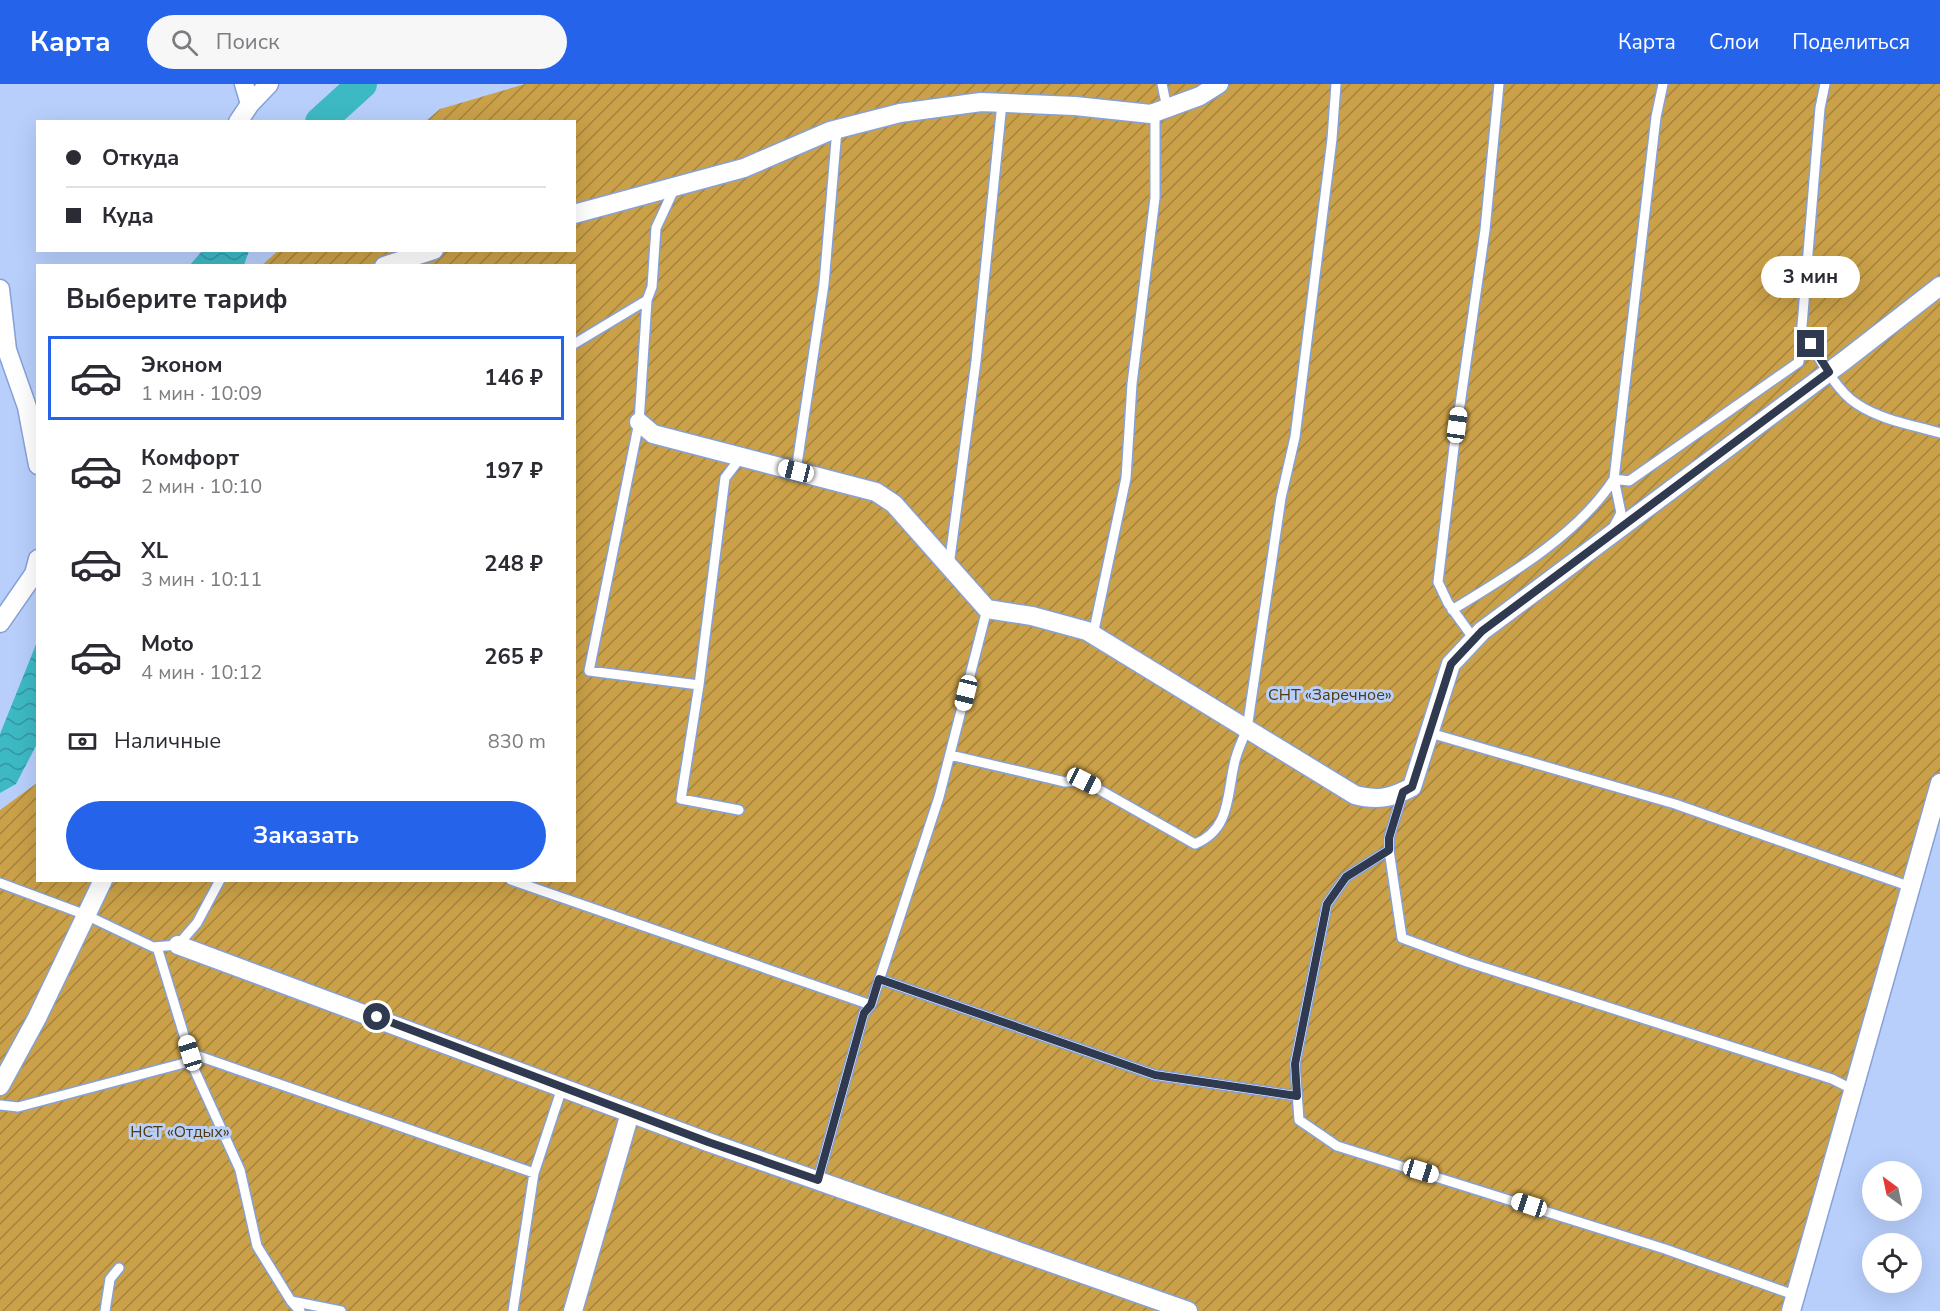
<!DOCTYPE html>
<html lang="ru">
<meta charset="utf-8">
<style>
:root{--surface:#fff;--page:#f7f7f7;--text:#2b2b33;--muted:#7c7c81;--line:#e1e1e2;--accent:#2563eb}
body{margin:0;font-family:"Nunito Sans",sans-serif;background:var(--page);color:var(--text);height:100vh;display:flex;flex-direction:column;font-size:22px;white-space:nowrap}
*{box-sizing:border-box;margin:0}
p{font-size:20px;color:var(--muted)}
.icon{flex:none;width:33px;height:33px;fill:none;stroke:currentColor;stroke-width:2;stroke-linecap:round;stroke-linejoin:round}
.map{position:relative;flex:1;overflow:hidden}
.details{position:absolute;left:36px;top:180px;width:540px;height:618px;display:flex;flex-direction:column;background:var(--surface);border-radius:0px;box-shadow:0 6px 24px #0002}
.details>*{flex:none}
.guide{position:absolute;left:36px;top:36px;width:540px;height:132px;border-radius:0px;box-shadow:0 6px 24px #0002;display:grid;align-content:center;height:132px;padding:0 30px;background:var(--surface)}
.needle{width:39px;rotate:327deg}
.fabs{position:absolute;left:1862px;top:1077px;display:grid;gap:12px}
.fabs a{display:grid;place-items:center;width:60px;height:60px;border-radius:50%;background:var(--surface);box-shadow:0 6px 24px #0002;font-size:30px}
.end{position:absolute;width:27px;height:27px;margin:-14px;border:8px solid #2f3a50;background:#fff;box-shadow:0 0 0 3px #fff}
.from{border-radius:50%}
.bubble{position:absolute;height:42px;border-radius:21px;background:var(--surface);box-shadow:0 6px 24px #0002;font-size:20px;font-weight:700;line-height:42px;text-align:center}
.car{position:absolute;width:18px;height:36px;margin:-18px -9px;border-radius:8px;box-shadow:0 0 4px 2px #0007;background:linear-gradient(#fff 24%,#345 0 40%,#fff 0 76%,#345 0 86%,#fff 0)}
.guide b{display:flex;align-items:center;gap:21px;height:57px;font-size:22px}
.guide b+b{border-top:2px solid var(--line)}
.guide i{width:15px;height:15px;background:var(--text)}
ul{padding:0;list-style:none}
li{display:flex;align-items:center;gap:18px;height:84px;margin:0 12px 9px;padding:0 18px;border:3px solid transparent;border-radius:0px}
li div{flex:1}
li b{display:block;font-size:22px}
li em{font-style:normal;font-weight:700}
li.selected{border-color:var(--accent)}
li>.icon{width:54px;height:54px;stroke-width:1.5}
h2{padding:0 30px;font-size:27px;line-height:72px}
.pay{display:flex;align-items:center;gap:15px;height:66px;padding:0 30px;font-size:22px}
.pay p{margin-inline-start:auto}
.action{display:flex;gap:12px;margin-top:auto;padding:12px 30px}
.action a{flex:1;height:69px;border-radius:36px;background:var(--accent);color:#fff;font-size:24px;font-weight:700;line-height:69px;text-align:center}
header{display:flex;align-items:center;gap:36px;box-sizing:border-box;height:84px;padding:0 30px;background:var(--accent);color:#fff}
header strong{font-size:28px}
nav{display:flex;gap:33px;margin-inline-start:auto;font-size:21px}
.search{width:420px;height:54px;background:var(--page);display:flex;align-items:center;gap:15px;box-sizing:border-box;padding:0 21px;border-radius:33px;color:var(--muted);font-size:22px}
.map>svg:first-child{display:block}
.garden{fill:url(#garden-furrows)}
.water{fill:url(#water-waves)}
.lines{fill:none;stroke-linecap:round;stroke-linejoin:round}
.river{stroke:#3db9c4;stroke-width:30}
.service-casing{stroke:#86a1d7;stroke-width:12}
.minor-casing{stroke:#86a1d7;stroke-width:21}
.service{stroke:#fff;stroke-width:9}
.minor{stroke:#fff;stroke-width:18}
.route{stroke:#2f3a50;stroke-width:8}
.labels{text-anchor:middle;stroke-width:6;stroke-linejoin:round;paint-order:stroke}
.park-label{font-size:16px;fill:#4e3a0d;stroke:#b8cffc}
</style>
<header>
<strong>Карта</strong>
<div class="search"><svg class="icon" aria-label="search" viewBox="0 0 24 24"><circle cx="10" cy="10" r="6"/><path d="M15 15l6 6"/></svg>Поиск</div>
<nav><a>Карта</a><a>Слои</a><a>Поделиться</a></nav>
</header>
<div class="map">
<svg width="1940" height="1227" viewBox="0 0 1940 1227">
<defs>
<pattern id="garden-furrows" width="10" height="10" patternUnits="userSpaceOnUse" patternTransform="scale(1.5)"><rect width="10" height="10" fill="#caa048"/><path d="M-1 1l2-2M0 10L10 0M9 11l2-2" fill="none" stroke="#a4833e"/></pattern>
<pattern id="water-waves" width="16" height="10" patternUnits="userSpaceOnUse" patternTransform="scale(1.5)"><rect width="16" height="10" fill="#3db9c4"/><path d="M0 5q4-4 8 0t8 0" fill="none" stroke="#3497a2"/></pattern>
</defs>
<rect width="100%" height="100%" fill="#b8cffc"/>
<path class="garden" d="M 525,0 L 1940,0 L 1940,699 L 1792,1227 L 0,1227 L 0,726 L 37,699 L 38,796 L 574,796 L 574,182 L 262,181 L 279,166 L 574,166 L 574,38 L 426,37 L 440,25 Z"/>
<path class="water" d="M 202,167 L 202,166 L 249,167 L 244,181 L 190,181 Z
M 37,558 L 37,660 L 16,700 L 0,709 L 0,650 Z"/>
<g class="lines">
<path class="river" d="M 320,38 L 362,0"/>
<g class="service-casing">
<path id="service" d="M 1162,0 L 1167,24
M 1663,0 L 1656,33 L 1614,395 L 1629,397 L 1799,278 L 1820,24 L 1825,0
M 647,216 L 652,203 L 656,144 L 675,103
M 1802,246 C 1816,268 1835,306 1857,320 C 1881,336 1913,341 1940,349
M 574,260 L 647,216 L 639,338 L 589,587 L 699,601 L 725,394 L 741,373
M 796,387 L 824,200 L 837,45
M 1613,444 L 1621,429 L 1614,395
M 949,482 L 976,277 L 1002,19
M 1452,526 C 1508,492 1578,451 1614,395
M 1093,551 L 1126,394 L 1132,300 L 1155,114 L 1155,28
M 1474,555 L 1448,519 L 1438,498 L 1454,363 L 1485,146 L 1499,0
M 699,601 L 681,715 L 739,726
M 1430,649 L 1675,720 L 1911,803
M 950,671 L 1065,698 L 1084,697 L 1195,760 C 1230,746 1227,712 1234,681 C 1236,669 1242,657 1247,645 L 1281,414 L 1295,353 L 1332,55 L 1336,0
M 1389,766 L 1389,754 L 1403,708
M 511,796 L 871,921
M 0,799 L 86,831 L 153,863 L 178,861 L 197,839 L 220,796
M 157,863 L 195,987 L 240,1086 L 257,1162 L 291,1217 L 300,1227
M 879,895 L 1155,991 L 1297,1012
M 190,969 L 534,1089
M 0,1021 L 18,1023 L 192,977
M 818,1096 L 864,929 L 871,921 L 939,713 L 987,525
M 1797,1212 L 1665,1165 L 1337,1062 L 1299,1036 L 1295,980 L 1327,820 L 1346,793 L 1389,766 L 1402,854 L 1467,878 L 1832,995 L 1854,1006
M 291,1217 L 341,1227
M 105,1227 L 110,1195 L 119,1184
M 513,1227 L 534,1089 L 562,1004"/>
</g>
<g class="minor-casing">
<path id="minor" d="M 250,20 L 269,0
M 238,38 L 250,20 L 244,0
M 574,130 L 744,84 L 830,47 L 900,29 L 981,18 L 1075,22 L 1151,30 L 1200,12 L 1219,0
M 384,182 L 434,166
M 0,205 L 7,266 L 27,323 L 38,381
M 639,338 L 653,350 L 876,408 L 894,420 L 987,525 L 1032,532 L 1087,547 L 1355,711 C 1377,717 1392,714 1412,703 L 1451,580 L 1482,547 L 1845,276 L 1940,202
M 0,539 L 34,490 L 38,475
M 178,861 L 708,1058 L 1188,1227
M 0,1002 L 37,934 L 103,796
M 573,1227 L 630,1029
M 1791,1227 L 1940,699"/>
</g>
<use href="#service" class="service"/>
<use href="#minor" class="minor"/>
</g>
<g class="lines">
<path class="route" d="M 377,933 L 708,1058 L 818,1096 L 864,929 L 871,921 L 879,895 L 1155,991 L 1297,1012 L 1295,980 L 1327,820 L 1346,793 L 1389,766 L 1389,754 L 1403,708 L 1412,703 L 1451,580 L 1482,547 L 1829,288 L 1811,260"/>
</g>
<g class="labels">
<g class="park-label">
<text x="1330" y="616">СНТ «Заречное»</text>
<text x="180" y="1053">НСТ «Отдых»</text>
</g>
</g>
</svg>
<div class="fabs">
<a><svg class="needle" viewBox="-14 -14 28 28"><path d="M0-13l5 13h-10z" fill="#e53935"/><path d="M0 13l5-13h-10z" fill="#7c7c81"/></svg></a>
<a><svg class="icon" aria-label="locate" viewBox="0 0 24 24"><circle cx="12" cy="12" r="6"/><path d="M12 2v4M12 18v4M2 12h4M18 12h4"/></svg></a>
</div>
<i class="end from" style="left:377px;top:933px"></i>
<i class="end" style="left:1811px;top:260px"></i>
<div class="bubble" style="left:1761px;top:172px;width:99px">3 мин</div>
<i class="car" style="left:1457px;top:341px;rotate:8deg"></i>
<i class="car" style="left:796px;top:387px;rotate:284deg"></i>
<i class="car" style="left:966px;top:609px;rotate:194deg"></i>
<i class="car" style="left:1084px;top:697px;rotate:117deg"></i>
<i class="car" style="left:190px;top:969px;rotate:343deg"></i>
<i class="car" style="left:1421px;top:1087px;rotate:107deg"></i>
<i class="car" style="left:1529px;top:1121px;rotate:288deg"></i>
<div class="guide">
<b><i class="from"></i>Откуда</b>
<b><i></i>Куда</b>
</div>
<section class="details">
<h2>Выберите тариф</h2>
<ul>
<li class="selected"><svg class="icon" aria-label="car" viewBox="0 0 24 24"><path d="M5 17H2v-5l4-1 3-4h7l3 4 3 1v5h-3M9 17h6M6 11h13"/><circle cx="7" cy="17" r="2"/><circle cx="17" cy="17" r="2"/></svg><div><b>Эконом</b><p>1 мин · 10:09</p></div><em>146 ₽</em></li>
<li><svg class="icon" aria-label="car" viewBox="0 0 24 24"><path d="M5 17H2v-5l4-1 3-4h7l3 4 3 1v5h-3M9 17h6M6 11h13"/><circle cx="7" cy="17" r="2"/><circle cx="17" cy="17" r="2"/></svg><div><b>Комфорт</b><p>2 мин · 10:10</p></div><em>197 ₽</em></li>
<li><svg class="icon" aria-label="car" viewBox="0 0 24 24"><path d="M5 17H2v-5l4-1 3-4h7l3 4 3 1v5h-3M9 17h6M6 11h13"/><circle cx="7" cy="17" r="2"/><circle cx="17" cy="17" r="2"/></svg><div><b>XL</b><p>3 мин · 10:11</p></div><em>248 ₽</em></li>
<li><svg class="icon" aria-label="car" viewBox="0 0 24 24"><path d="M5 17H2v-5l4-1 3-4h7l3 4 3 1v5h-3M9 17h6M6 11h13"/><circle cx="7" cy="17" r="2"/><circle cx="17" cy="17" r="2"/></svg><div><b>Moto</b><p>4 мин · 10:12</p></div><em>265 ₽</em></li>
</ul>
<div class="pay"><svg class="icon" aria-label="cash" viewBox="0 0 24 24"><path d="M3 7h18v10H3z"/><circle cx="12" cy="12" r="2"/></svg>Наличные<p>830 m</p></div>
<div class="action"><a>Заказать</a></div>
</section>
</div>
